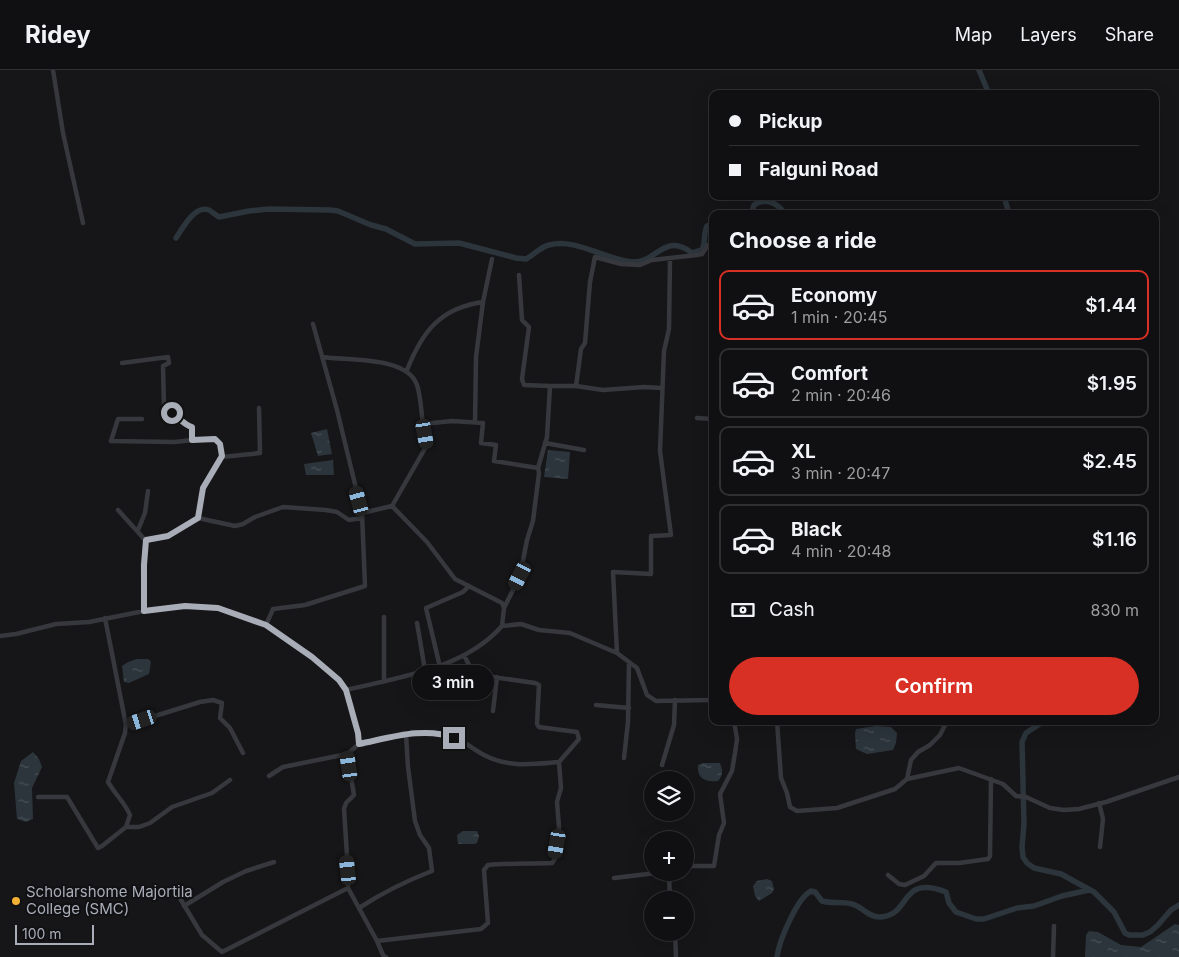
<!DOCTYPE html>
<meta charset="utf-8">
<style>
:root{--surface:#101012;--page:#19191b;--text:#f1f3f6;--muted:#9c9d9f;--line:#303032;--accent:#d93025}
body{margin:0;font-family:Inter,sans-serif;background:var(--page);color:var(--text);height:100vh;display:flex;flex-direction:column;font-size:19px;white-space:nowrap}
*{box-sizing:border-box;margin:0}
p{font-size:16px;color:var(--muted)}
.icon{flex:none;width:28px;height:28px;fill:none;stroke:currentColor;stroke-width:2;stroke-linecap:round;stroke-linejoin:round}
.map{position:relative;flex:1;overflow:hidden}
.drawer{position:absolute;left:709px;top:140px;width:450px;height:515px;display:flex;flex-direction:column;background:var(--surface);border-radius:10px;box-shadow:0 5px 20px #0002,0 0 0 1px var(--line)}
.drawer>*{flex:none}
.top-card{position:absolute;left:709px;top:20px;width:450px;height:110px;border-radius:10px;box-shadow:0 5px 20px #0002,0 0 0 1px var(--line);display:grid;align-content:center;height:110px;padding:0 20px;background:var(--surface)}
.buttons{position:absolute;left:644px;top:701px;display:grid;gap:10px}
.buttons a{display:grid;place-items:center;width:50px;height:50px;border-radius:50%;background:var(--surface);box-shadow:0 5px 20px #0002,0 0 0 1px var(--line);font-size:25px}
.scale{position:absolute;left:15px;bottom:12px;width:79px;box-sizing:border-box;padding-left:5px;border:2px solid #a8adb8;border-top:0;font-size:14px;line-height:18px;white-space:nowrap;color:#a8adb8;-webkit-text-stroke:4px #111113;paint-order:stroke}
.end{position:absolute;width:22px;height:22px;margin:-11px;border:6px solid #a8adb8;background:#111;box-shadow:0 0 0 2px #111}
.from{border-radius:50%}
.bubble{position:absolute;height:35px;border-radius:18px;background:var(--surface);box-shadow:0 5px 20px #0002,0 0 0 1px var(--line);font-size:16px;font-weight:600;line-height:35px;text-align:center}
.car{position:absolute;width:15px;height:30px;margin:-15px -8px;border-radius:6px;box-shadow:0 0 4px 1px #0007;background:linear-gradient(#222 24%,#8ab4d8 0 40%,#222 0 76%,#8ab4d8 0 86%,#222 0)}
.top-card b{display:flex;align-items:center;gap:18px;height:48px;font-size:19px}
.top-card b+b{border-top:1px solid var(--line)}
.top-card i{width:12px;height:12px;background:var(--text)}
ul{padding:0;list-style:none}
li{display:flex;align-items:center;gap:15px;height:70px;margin:0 10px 8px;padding:0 10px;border:2px solid var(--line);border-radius:10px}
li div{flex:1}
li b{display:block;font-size:19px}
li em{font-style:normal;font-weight:600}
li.active{border-color:var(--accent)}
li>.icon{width:45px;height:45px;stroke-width:1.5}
h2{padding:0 20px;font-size:22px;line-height:60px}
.pay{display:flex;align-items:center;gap:12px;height:55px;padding:0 20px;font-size:19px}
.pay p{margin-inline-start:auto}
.primary-button{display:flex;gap:10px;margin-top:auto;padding:10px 20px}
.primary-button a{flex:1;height:58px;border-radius:30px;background:var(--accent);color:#fff;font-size:20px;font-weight:600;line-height:58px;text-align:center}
header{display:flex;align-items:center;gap:30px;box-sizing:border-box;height:70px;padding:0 25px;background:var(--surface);border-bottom:1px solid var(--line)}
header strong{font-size:24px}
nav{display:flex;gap:28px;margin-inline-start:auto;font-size:18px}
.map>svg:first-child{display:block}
.water{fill:url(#water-ripples)}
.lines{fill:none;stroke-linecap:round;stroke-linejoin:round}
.canal{stroke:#2c353c;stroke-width:5.5}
.street{stroke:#37383d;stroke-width:4.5}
.route{stroke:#a8adb8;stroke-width:6}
.poi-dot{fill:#f2b134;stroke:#111113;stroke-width:2}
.labels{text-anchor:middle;stroke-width:4;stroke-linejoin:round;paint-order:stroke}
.poi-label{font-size:15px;fill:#a8adb8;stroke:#111113;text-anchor:start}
</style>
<header>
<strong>Ridey</strong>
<nav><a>Map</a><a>Layers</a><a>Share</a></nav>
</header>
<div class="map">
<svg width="1179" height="887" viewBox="0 0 1179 887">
<defs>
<pattern id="water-ripples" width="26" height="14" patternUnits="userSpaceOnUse" patternTransform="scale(1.25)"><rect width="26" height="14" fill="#2c353c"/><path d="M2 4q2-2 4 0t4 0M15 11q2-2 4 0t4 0" fill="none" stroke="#485056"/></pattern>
</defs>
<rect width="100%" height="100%" fill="#161618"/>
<path class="water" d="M 327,359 L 332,384 L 318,386 L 311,363 Z
M 548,380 L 570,382 L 568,409 L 544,407 Z
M 333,390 L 334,405 L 306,405 L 304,394 Z
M 137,589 L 148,589 L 151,592 L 149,604 L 129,613 L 124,612 L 122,596 L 128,592 Z
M 876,656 L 891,657 L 897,663 L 896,673 L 893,680 L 867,684 L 856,679 L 855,663 L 856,659 Z
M 33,682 L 39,689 L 42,697 L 32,718 L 33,749 L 26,752 L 17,749 L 14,713 L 21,691 Z
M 703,693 L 720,693 C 723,701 723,705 718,711 C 705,712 697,709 698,695 Z
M 463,761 L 477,761 L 479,766 L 477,773 L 474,774 L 458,774 L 457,765 Z
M 767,809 L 772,811 L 774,819 L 772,823 L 759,831 L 755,826 L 753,816 L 757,811 Z
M 1175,854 L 1179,855 L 1179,887 L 1085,887 L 1086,865 L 1089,861 L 1098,862 L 1121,875 L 1141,877 Z"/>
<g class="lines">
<path class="canal" d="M 979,0 L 989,24
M 1004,126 L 1009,144
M 751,144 L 754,135 C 765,127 778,133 785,144
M 176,168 C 183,158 194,135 209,140 C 212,142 216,145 219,147 L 249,141 L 269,139 L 330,140 L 338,141 L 371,155 L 386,159 L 415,174 L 459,173 L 516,188 L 526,189 C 534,185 540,177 549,175 C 575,167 609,192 635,192 C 656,192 665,162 692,183 L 702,180 C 706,172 703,164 707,156 L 712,154
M 1044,651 L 1026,663 L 1022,672 L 1024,754 L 1022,777 L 1023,787 L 1027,793 L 1034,798 L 1061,804 L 1094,822 L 1114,842 L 1125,863 L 1129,865 L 1143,865 L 1150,862 L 1158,855 L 1171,840 L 1179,835
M 777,887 C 779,871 797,828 811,821 L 815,822 L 822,831 C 832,834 842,831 852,834 C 863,837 868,847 880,847 C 912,846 898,804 946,822 L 949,833 L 956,842 L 976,849 L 984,849 L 1017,838 L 1034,836 L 1062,826 L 1089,820"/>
<path class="street" d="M 53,0 L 63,63 L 83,153
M 519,205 L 522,250 L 529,257 L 522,309 L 524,315 L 550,316
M 323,287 C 348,291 407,286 417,315 C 421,327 421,341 423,354 L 452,351 L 483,353 L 481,373 L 496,375 L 494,391 L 538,398
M 122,293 L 168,287 L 169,293 L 163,296 L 164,338 L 178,347 L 184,354 L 192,357 L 192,370 L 215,369 L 220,374 L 222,387
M 407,300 C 422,262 440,238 483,232
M 576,316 L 603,320 L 644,317 L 662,318
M 697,348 L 712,349
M 142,349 L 118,349 L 111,371 L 175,372 L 192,370
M 475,352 L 476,287 L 483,232 L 492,189
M 545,373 L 584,380
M 392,436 L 427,375 L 423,354
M 118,440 L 146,471 L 143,495 L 144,541
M 362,443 L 392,436 L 427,472 L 455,509 L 502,533 L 504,538 L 502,556
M 198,448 L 203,418 L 222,387 L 260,383 L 259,338
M 138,460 L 145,443 L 148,421
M 146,471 L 168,466 L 198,448 L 235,456 L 243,454 L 255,447 L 283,437 L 326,440 L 337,442 L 349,450 L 362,448
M 504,538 L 520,506 L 527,470 L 533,451 L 539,403 L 538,398 L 547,367 L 550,316 L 576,316 L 581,279 L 585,273 L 590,212 L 595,187 L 621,194 L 640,195 L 652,190 L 697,185 L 702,184 L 708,175 L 712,175
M 417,553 L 425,600
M 266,555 L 273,539 L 305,535 L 365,516 L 362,443 L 337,340 L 313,254
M 0,566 L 16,564 L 56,554 L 89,552 L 154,539 L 185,536 L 218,538 L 266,555 L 312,587 L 339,610 L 346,620 C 400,607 464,599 502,556 L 521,554 L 539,560 L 570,563 L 617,583 L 637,598 L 647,625 L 656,631 L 712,630
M 617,583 L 613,502 L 651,504 L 651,466 L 671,465 L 660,381 L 664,281 L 669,259 L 670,189
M 440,597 L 426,538 L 463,522 L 469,516
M 384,611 L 384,547
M 346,620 L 358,663 L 359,674 L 347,684 L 354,725 L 346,733 L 344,739 L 348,801 L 348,818 L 377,871 L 383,885 L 386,887
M 596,635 L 629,638
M 493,641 L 497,607
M 777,651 L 781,708 L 787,723 L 790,737 L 797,741 L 837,738 L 895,719 L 907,709 L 959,698 L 1003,714 L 1016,726 L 1026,727 L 1050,738 L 1064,740 L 1079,739 L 1106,732 L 1179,707
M 126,655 L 200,632 L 213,630 L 222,633 L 220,648 L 230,658 L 243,683
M 359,674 C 383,669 419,660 443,664 C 458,666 471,678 484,685 C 508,698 533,694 559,692
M 624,688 L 628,652 L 629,592
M 662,695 L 674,655 L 675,630
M 269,706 L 283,697 L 347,684
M 907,709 L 911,690 L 918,682 L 930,675 L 940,665 L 947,651
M 38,727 L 67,727 L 98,778 L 102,776 L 126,757 L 130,745 C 125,733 115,724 108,712 L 125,663 L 126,655 L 105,548
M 1099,733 L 1103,749 L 1100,777
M 126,757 L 139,757 L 150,753 L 172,737 L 212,723 L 230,710
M 685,799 L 692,796 L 714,796 L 719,765 L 724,753 L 720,724 L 732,701 L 735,683 L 737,669 L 734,651
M 888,805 L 899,814 L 905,815 L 924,806 L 936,793 L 959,793 L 988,789 L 990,786 L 991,709
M 614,808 L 656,803 L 669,804
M 181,830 L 202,865 L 222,882 L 348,818
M 670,830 L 669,804 L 674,802
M 184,836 L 223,812 L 246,801 L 274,792
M 359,838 C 382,823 406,811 432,801 L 429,778 L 420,765 L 415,751 L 408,697 L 406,664
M 675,862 L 676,887
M 377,871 L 481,859 L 488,853 L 484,800 L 488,795 C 509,793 531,794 552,793 L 555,789 L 559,757 L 557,732 L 561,718 L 559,692 L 579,669 L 577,662 L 539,657 L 537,654 L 539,615 L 535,613 L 479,605 C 471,601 468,593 464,585
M 1053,887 L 1054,856"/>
</g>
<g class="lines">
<path class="route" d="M 172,343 C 180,348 183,354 192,357 L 192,370 L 215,369 L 220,374 L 222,386 L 203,418 L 198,448 L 168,466 L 146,470 L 144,495 L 144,541 L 185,536 L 218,538 L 266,555 L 312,587 L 339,610 L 346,620 L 358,663 L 359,674 C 389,668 425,656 454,668"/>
</g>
<circle class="poi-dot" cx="16" cy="831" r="5"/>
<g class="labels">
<g class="poi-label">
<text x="26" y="827">Scholarshome Majortila<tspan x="26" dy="17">College (SMC)</tspan></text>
</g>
</g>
</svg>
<div class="buttons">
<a><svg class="icon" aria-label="layers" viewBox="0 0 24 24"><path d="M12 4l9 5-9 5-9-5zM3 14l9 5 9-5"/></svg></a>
<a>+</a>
<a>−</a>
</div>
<div class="scale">100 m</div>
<i class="end from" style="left:172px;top:343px"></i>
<i class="end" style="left:454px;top:668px"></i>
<div class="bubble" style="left:412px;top:595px;width:82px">3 min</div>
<i class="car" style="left:425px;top:364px;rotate:170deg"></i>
<i class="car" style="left:359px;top:431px;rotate:345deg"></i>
<i class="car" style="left:520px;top:506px;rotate:207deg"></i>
<i class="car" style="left:142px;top:650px;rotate:252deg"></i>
<i class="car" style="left:349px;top:696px;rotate:352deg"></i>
<i class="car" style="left:557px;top:774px;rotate:190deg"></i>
<i class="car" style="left:348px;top:800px;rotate:354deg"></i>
<div class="top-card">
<b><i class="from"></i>Pickup</b>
<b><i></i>Falguni Road</b>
</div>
<section class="drawer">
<h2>Choose a ride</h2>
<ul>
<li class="active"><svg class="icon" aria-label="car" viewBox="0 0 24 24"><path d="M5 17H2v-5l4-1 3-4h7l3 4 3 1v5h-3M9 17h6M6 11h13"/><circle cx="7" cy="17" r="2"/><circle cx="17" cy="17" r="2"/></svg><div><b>Economy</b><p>1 min · 20:45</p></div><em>$1.44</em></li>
<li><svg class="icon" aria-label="car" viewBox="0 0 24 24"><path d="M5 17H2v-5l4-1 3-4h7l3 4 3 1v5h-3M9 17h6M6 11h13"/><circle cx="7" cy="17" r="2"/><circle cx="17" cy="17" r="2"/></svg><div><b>Comfort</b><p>2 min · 20:46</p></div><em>$1.95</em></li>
<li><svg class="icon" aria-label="car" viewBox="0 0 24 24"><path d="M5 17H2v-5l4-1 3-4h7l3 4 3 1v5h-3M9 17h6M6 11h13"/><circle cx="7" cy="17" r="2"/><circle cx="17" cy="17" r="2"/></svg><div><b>XL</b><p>3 min · 20:47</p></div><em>$2.45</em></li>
<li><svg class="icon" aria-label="car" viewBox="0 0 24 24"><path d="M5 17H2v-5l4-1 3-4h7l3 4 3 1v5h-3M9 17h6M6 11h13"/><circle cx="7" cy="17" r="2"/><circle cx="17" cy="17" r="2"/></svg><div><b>Black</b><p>4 min · 20:48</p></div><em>$1.16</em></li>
</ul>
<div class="pay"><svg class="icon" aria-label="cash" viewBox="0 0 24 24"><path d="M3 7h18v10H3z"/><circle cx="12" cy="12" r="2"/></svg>Cash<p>830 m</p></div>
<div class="primary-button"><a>Confirm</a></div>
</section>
</div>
